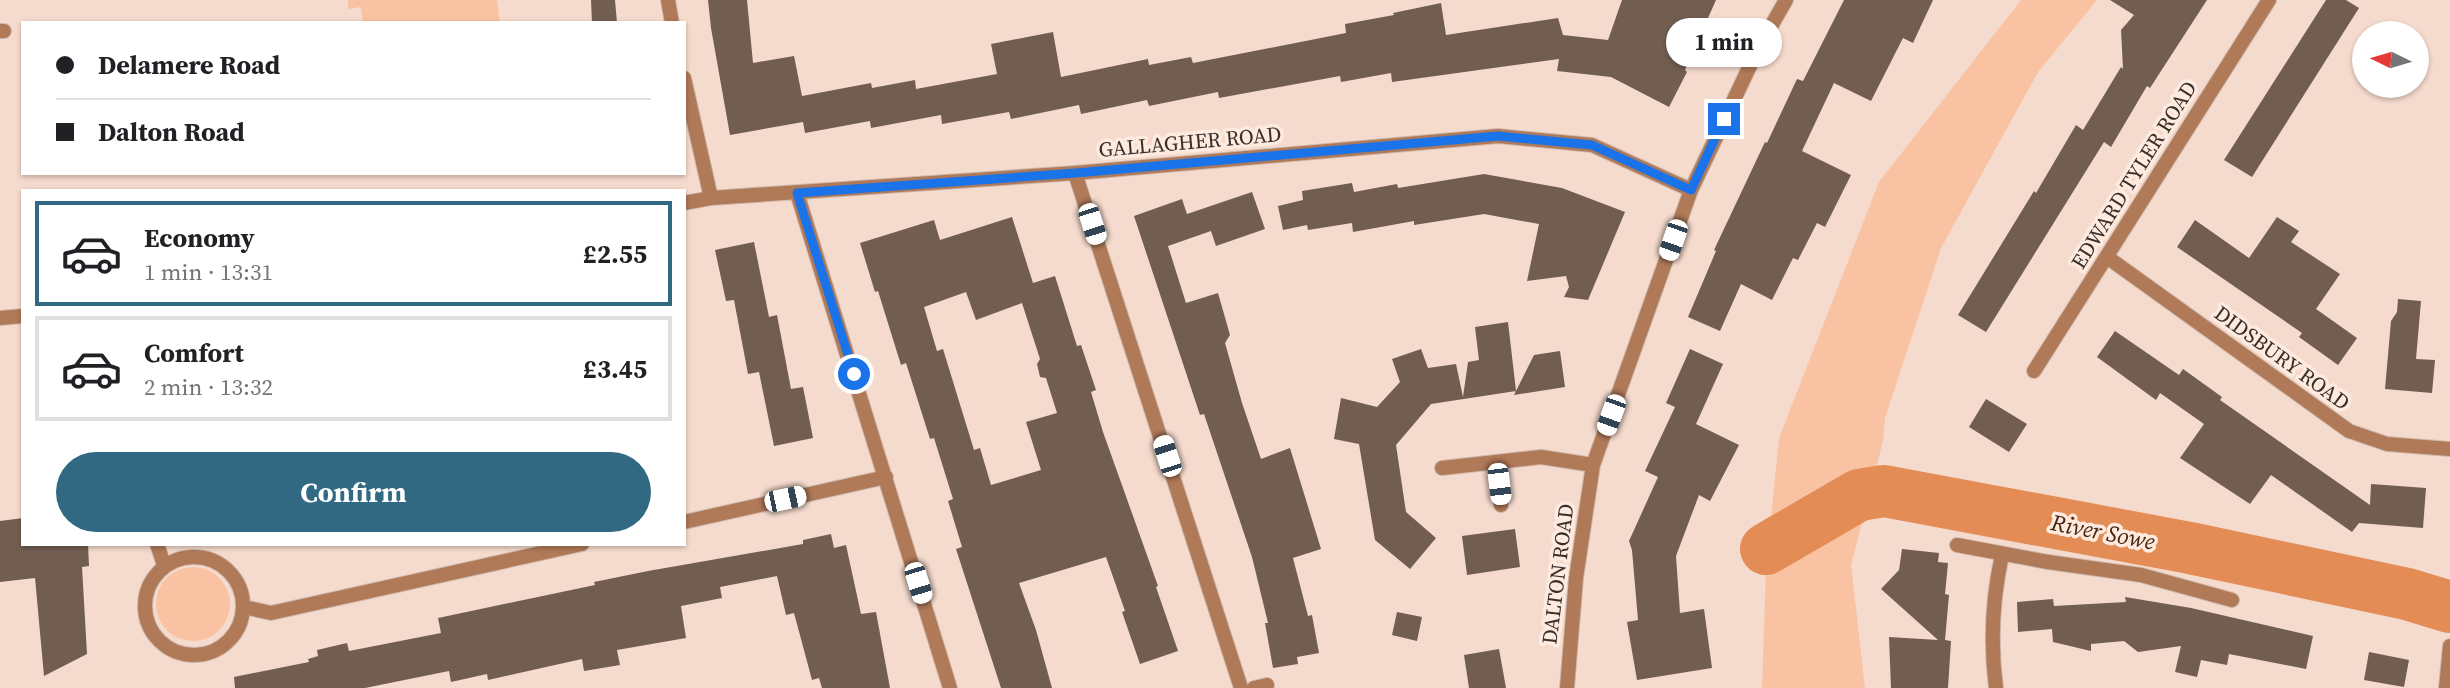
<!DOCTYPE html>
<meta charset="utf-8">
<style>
:root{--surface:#fff;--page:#f6f6f6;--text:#202124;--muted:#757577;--line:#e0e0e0;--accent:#316983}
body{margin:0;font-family:"Source Serif 4",serif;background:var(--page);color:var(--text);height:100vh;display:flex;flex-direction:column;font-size:26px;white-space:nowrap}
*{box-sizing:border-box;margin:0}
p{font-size:23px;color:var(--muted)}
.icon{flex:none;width:38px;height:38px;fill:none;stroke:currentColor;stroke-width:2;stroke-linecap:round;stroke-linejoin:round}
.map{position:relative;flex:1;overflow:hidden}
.details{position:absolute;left:21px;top:189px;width:665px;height:357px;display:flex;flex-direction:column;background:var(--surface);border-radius:0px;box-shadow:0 2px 5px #0004}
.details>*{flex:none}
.top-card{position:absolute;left:21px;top:21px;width:665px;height:154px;border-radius:0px;box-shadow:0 2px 5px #0004;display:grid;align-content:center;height:154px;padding:0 35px;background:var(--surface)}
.needle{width:46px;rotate:275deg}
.controls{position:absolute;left:2352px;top:21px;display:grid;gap:14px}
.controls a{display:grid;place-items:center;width:77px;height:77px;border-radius:50%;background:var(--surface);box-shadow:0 2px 5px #0004;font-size:35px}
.end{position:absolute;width:32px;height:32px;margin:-16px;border:9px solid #1a73e8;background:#fff;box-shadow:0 0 0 4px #fff}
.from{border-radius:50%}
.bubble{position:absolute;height:49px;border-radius:24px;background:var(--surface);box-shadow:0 2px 5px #0004;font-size:23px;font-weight:700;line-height:49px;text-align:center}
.car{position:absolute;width:21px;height:42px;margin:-21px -10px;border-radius:9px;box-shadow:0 0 5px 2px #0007;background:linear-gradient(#fff 24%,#345 0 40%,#fff 0 76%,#345 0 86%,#fff 0)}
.top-card b{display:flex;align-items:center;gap:24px;height:66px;font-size:26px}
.top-card b+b{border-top:2px solid var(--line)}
.top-card i{width:18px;height:18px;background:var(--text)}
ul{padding:12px 0 0;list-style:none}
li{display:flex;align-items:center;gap:21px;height:105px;margin:0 14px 10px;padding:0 21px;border:4px solid var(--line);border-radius:0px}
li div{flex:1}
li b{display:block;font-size:26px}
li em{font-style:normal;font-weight:700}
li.on{border-color:var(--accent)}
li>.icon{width:63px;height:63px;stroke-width:1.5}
.button{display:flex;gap:14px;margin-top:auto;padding:14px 35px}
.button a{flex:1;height:80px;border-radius:42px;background:var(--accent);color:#fff;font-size:28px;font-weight:700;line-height:80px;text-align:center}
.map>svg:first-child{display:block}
.green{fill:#f9c2a3}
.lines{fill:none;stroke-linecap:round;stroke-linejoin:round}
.river{stroke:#e38c56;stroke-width:52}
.building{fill:#725d51;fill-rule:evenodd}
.service-casing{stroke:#cfb9ac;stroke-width:16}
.minor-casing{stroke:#cfb9ac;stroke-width:16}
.service{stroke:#b07958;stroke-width:14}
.minor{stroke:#b07958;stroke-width:14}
.route{stroke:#1a73e8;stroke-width:9}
.labels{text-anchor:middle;stroke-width:7;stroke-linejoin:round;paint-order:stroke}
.street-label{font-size:21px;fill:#382f29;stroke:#feeade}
.water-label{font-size:23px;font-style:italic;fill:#48250f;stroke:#feeade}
</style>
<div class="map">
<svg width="2450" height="688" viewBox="0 0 2450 688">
<rect width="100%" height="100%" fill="#f5dbcd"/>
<path class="green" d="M 348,0 L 497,0 L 500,23 L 363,23 L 361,7 L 348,9 Z
M 2021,0 L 2097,0 L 2038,72 L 1941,248 L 1885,418 L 1883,441 L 1851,565 L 1865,688 L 1762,688 L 1766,568 L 1779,438 L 1879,182 Z
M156 604a37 37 0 1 1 74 0a37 37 0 1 1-74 0Z"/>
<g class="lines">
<path class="river" d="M 1766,549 L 1859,495 L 1884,491 L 2190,548 L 2407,594 L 2450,607"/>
</g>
<path class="building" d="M 591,0 L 615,0 L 617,23 L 592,23 Z
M 708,0 L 747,0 L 753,63 L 794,56 L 802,96 L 871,83 L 872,88 L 915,80 L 916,89 L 997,74 L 991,44 L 1053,32 L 1061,77 L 1148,59 L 1149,65 L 1191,57 L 1193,63 L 1346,33 L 1345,24 L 1394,15 L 1393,13 L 1441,3 L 1446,35 L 1558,18 L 1563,35 L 1608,40 L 1622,0 L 1716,0 L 1685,70 L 1687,72 L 1669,107 L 1611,77 L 1557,71 L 1559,59 L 1392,82 L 1391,73 L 1341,82 L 1340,76 L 1219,98 L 1218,92 L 1149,106 L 1147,100 L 1081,114 L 1079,105 L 1011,119 L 1009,112 L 942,124 L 941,115 L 871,128 L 870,121 L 805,133 L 803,122 L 730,135 L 711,28 Z
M 1844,0 L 1933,0 L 1913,43 L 1903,38 L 1871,101 L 1834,83 L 1802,151 L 1851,175 L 1825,227 L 1817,223 L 1798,260 L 1793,258 L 1772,300 L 1741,284 L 1720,331 L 1688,317 L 1716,251 L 1714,250 L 1765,142 L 1767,143 L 1797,79 L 1803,81 Z
M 2110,0 L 2207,0 L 2150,88 L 2147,86 L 2111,147 L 2104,142 L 1986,332 L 1958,315 L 2034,191 L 2036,193 L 2076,125 L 2083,130 L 2121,67 L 2123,69 L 2121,30 L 2134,15 Z
M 2326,0 L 2346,0 L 2359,8 L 2252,177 L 2224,160 Z
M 1484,174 L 1562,188 L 1625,212 L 1588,300 L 1564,297 L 1569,287 L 1566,276 L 1527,281 L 1539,224 L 1484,214 L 1414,225 L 1414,221 L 1353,232 L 1352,223 L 1308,230 L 1307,225 L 1283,230 L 1278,206 L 1303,200 L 1302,191 L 1352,183 L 1354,192 L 1397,184 L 1398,188 Z
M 1252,192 L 1265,229 L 1216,246 L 1211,231 L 1168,246 L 1186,303 L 1218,293 L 1230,335 L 1225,343 L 1242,403 L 1261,459 L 1290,448 L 1321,549 L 1293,558 L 1308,616 L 1312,615 L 1319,653 L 1297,657 L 1298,664 L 1273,668 L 1265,623 L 1268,623 L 1252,557 L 1204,414 L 1200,415 L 1134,216 L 1182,199 L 1187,214 Z
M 1012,217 L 1033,283 L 1055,276 L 1077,346 L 1081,345 L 1096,390 L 1091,392 L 1103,432 L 1158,586 L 1156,587 L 1178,651 L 1140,664 L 1122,612 L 1125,611 L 1106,557 L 1019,583 L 1036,630 L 1052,688 L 1001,688 L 956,549 L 962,547 L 948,501 L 953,499 L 934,438 L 930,439 L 906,363 L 901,365 L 878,291 L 875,292 L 860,243 L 934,220 L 940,240 ZM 966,292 L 976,320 L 1022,303 L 1040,359 L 1037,364 L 1040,377 L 1046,378 L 1057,413 L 1026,422 L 1041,470 L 991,485 L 980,448 L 974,450 L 943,349 L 937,351 L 924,307 Z
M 2277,217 L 2299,231 L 2291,242 L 2340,274 L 2316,309 L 2357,338 L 2338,365 L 2299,337 L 2302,333 L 2177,247 L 2195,220 L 2249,258 Z
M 754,242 L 769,317 L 777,315 L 791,389 L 803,387 L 813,438 L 774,446 L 759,372 L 748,374 L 734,300 L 726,301 L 715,250 Z
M 2398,299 L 2421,301 L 2416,359 L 2435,360 L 2432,393 L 2385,389 L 2391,321 L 2397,312 Z
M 1508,322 L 1516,391 L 1431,404 L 1396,445 L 1406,512 L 1436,538 L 1410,569 L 1375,540 L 1359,444 L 1334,439 L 1341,398 L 1377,407 L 1400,382 L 1392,359 L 1421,349 L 1428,368 L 1456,364 L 1463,397 L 1468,362 L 1479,360 L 1475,327 Z
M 2115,331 L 2179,375 L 2183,369 L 2222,397 L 2220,400 L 2370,505 L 2371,484 L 2426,488 L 2423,528 L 2359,523 L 2352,532 L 2271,475 L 2250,504 L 2180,458 L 2204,424 L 2160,393 L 2156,400 L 2097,357 Z
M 1690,349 L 1723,364 L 1696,424 L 1739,445 L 1710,501 L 1699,495 L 1676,556 L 1680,613 L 1704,609 L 1712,668 L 1637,680 L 1627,622 L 1638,620 L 1632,550 L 1629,541 L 1658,477 L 1645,471 L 1675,407 L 1666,403 Z
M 1560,351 L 1565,387 L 1514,395 L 1534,355 Z
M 1986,399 L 2027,424 L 2009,452 L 1969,427 Z
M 23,518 L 23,544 L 88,544 L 89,566 L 82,567 L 87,654 L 44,676 L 35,578 L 0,582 L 0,521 Z
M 1515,529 L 1520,567 L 1467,575 L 1462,536 Z
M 831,534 L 834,548 L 846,545 L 861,614 L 876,612 L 890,688 L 822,688 L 819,678 L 812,680 L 794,613 L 786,615 L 777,576 L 720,587 L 722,598 L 681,606 L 686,638 L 617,650 L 620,665 L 584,671 L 582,659 L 488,680 L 487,674 L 451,682 L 449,671 L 365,688 L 235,688 L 234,677 L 309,662 L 308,659 L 318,656 L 317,650 L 347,643 L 349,651 L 441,633 L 438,618 L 595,585 L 594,582 L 648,571 L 803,544 L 803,540 Z
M 1902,549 L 1939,553 L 1938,562 L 1948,563 L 1945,594 L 1949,595 L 1945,640 L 1951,641 L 1948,688 L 1891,688 L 1889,637 L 1938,640 L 1881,589 L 1899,570 Z
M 2125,597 L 2191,608 L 2313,636 L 2306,669 L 2229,654 L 2227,665 L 2201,660 L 2197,677 L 2175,672 L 2181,646 L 2138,652 L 2124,641 L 2091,644 L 2091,651 L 2053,642 L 2052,629 L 2018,632 L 2017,602 L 2053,599 L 2054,606 L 2126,602 Z
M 1397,612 L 1422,617 L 1417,641 L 1392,635 Z
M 1499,649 L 1506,688 L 1469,688 L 1464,655 Z
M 2369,652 L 2409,660 L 2404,687 L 2364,680 Z"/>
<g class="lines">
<g class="service-casing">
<path id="service" d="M 0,31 L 4,31
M 2048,562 L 2141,575 L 2232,600"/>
</g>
<g class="minor-casing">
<path id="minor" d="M 668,0 L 672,23
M 684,78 L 711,198
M 1075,173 L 1241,688
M 797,193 L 950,688
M 684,203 L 711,198 L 1075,173 L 1498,136 L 1592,145 L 1691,190
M 2107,257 L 2349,431 L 2387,444 L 2450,449
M 0,318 L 23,316
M 2034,371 L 2269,0
M 1496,463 L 1501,505
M 1442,468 L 1541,457 L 1593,465
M 684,522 L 886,477
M 157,544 L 164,565
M 1957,545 L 2048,562
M145 606a49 49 0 1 1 98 0a49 49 0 1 1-98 0Z
M 244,607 L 271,613 L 582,544
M 1254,688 L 1267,685
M 1567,688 L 1576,578 L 1593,465 L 1691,190 L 1758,49 L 1786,0
M 1996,688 C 1990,642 1992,600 2002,555
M 2446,688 L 2450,646"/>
</g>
<use href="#service" class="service"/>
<use href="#minor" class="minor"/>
</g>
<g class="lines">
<path class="route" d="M 854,374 L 797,193 L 1076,173 L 1498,136 L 1592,145 L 1691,190 L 1724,119"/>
</g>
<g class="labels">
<g class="street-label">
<text transform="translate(1190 142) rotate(-5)" y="7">GALLAGHER ROAD</text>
<text transform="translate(2134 175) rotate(-58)" y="7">EDWARD TYLER ROAD</text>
<text transform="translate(2282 358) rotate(36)" y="7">DIDSBURY ROAD</text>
<text transform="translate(1558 574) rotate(-83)" y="7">DALTON ROAD</text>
</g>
<g class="water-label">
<text transform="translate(2103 532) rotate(11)" y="8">River Sowe</text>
</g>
</g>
</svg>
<div class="controls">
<a><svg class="needle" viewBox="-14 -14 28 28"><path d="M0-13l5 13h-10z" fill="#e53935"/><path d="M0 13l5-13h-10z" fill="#757577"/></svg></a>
</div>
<i class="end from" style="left:854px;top:374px"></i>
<i class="end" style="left:1724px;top:119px"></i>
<div class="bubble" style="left:1666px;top:18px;width:116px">1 min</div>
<i class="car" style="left:1092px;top:224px;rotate:162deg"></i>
<i class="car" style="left:1673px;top:240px;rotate:199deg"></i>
<i class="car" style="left:1611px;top:415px;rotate:200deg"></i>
<i class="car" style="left:1167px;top:456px;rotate:342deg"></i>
<i class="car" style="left:1499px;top:484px;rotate:173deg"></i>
<i class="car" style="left:785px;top:499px;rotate:78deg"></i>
<i class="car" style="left:918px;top:583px;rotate:163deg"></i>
<div class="top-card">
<b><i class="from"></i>Delamere Road</b>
<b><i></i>Dalton Road</b>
</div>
<section class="details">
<ul>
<li class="on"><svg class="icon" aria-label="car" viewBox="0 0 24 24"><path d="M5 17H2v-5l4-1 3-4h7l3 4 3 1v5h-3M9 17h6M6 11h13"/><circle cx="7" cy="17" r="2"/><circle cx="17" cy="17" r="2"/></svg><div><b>Economy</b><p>1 min · 13:31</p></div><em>£2.55</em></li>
<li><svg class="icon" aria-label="car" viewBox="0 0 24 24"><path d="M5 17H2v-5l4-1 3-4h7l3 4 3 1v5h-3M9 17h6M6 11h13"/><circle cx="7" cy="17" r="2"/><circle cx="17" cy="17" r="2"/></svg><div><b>Comfort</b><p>2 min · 13:32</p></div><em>£3.45</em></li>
</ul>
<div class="button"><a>Confirm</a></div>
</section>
</div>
